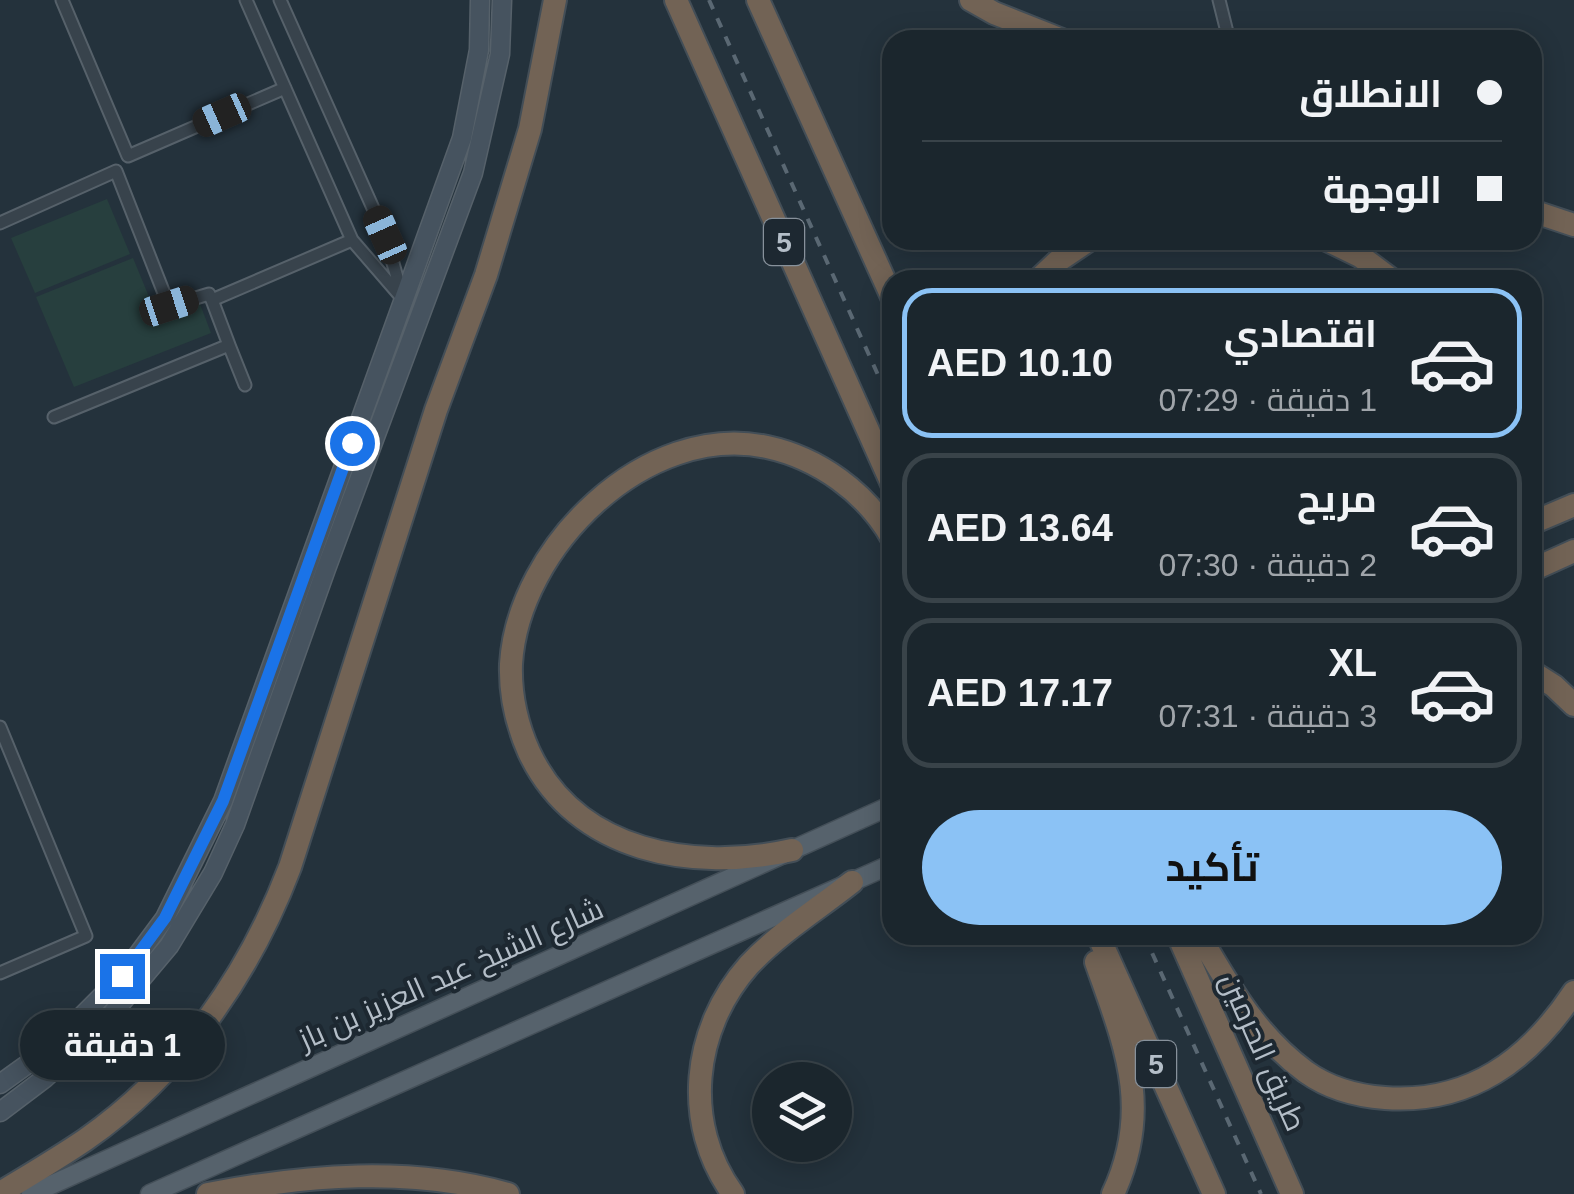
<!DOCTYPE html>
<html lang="ar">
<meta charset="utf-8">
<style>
:root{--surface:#1b262d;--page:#242e35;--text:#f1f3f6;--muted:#a0a5aa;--line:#394349;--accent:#8bc2f5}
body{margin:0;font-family:Helvetica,Cairo,sans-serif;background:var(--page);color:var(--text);direction:rtl;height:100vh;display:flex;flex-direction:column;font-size:38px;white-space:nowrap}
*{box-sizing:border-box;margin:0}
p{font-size:32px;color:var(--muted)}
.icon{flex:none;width:55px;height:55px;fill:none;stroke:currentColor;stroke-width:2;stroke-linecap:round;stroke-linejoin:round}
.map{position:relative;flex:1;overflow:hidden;direction:ltr}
.side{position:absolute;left:882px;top:270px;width:660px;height:675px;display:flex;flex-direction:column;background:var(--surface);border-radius:30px;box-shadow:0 5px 25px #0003,0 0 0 2px var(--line);direction:rtl}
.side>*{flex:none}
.guide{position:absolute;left:882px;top:30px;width:660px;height:220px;border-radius:30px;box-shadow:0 5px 25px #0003,0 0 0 2px var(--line);direction:rtl;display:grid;align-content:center;height:220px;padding:0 40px;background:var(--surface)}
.fabs{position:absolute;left:752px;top:1062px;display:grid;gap:20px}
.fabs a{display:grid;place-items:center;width:100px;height:100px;border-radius:50%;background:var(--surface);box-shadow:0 5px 25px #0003,0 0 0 2px var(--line);font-size:50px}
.end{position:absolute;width:45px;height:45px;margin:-22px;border:12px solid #1a73e8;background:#fff;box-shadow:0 0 0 5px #fff}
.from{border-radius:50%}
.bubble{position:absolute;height:70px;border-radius:35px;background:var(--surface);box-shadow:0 5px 25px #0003,0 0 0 2px var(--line);font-size:32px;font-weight:700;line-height:70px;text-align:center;direction:rtl}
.car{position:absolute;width:30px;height:60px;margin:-30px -15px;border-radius:12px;box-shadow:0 0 8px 2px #0007;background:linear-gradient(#222 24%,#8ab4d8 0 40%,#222 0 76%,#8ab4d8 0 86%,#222 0)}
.guide b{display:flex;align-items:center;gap:35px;height:95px;font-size:38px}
.guide b+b{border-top:2px solid var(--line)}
.guide i{width:25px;height:25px;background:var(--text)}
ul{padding:18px 0 0;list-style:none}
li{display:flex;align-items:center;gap:30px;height:150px;margin:0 20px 15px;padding:0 20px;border:5px solid var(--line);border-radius:30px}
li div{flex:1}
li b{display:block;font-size:38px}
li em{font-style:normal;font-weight:700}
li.selected{border-color:var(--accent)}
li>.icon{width:90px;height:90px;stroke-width:1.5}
.action{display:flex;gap:20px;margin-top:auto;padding:20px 40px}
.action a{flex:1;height:115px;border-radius:60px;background:var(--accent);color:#111;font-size:40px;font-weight:700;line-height:115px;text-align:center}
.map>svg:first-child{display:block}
.green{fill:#273f3e}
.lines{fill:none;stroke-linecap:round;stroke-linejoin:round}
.street-casing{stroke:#56616a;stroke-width:15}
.secondary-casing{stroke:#56616a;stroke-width:21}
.primary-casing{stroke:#444f58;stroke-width:21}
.highway-casing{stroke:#434e57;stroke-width:26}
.street{stroke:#38434c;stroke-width:11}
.secondary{stroke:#46535f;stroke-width:18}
.primary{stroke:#56626c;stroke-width:18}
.highway{stroke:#726355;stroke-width:22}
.rail{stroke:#5a6873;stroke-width:4;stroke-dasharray:10 10;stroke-linecap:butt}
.route{stroke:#1a73e8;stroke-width:12}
.labels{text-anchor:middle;stroke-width:8;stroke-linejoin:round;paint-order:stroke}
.shield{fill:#1d2831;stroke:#87919b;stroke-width:2.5}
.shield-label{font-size:28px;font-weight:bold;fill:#b4bec8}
.street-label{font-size:30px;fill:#b4bec8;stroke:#1d2831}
</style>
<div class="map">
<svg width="1574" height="1194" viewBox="0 0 1574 1194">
<rect width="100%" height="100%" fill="#24323c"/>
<path class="green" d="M 107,199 L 130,254 L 35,293 L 11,238 Z
M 133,258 L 159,321 L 200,304 L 211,333 L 74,387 L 36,297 Z"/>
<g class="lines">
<g class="street-casing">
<path id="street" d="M 62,0 L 128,156 L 285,88
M 246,0 L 352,240 L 403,299
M 280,0 L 385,235 L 402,295
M 1219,0 L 1229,40
M 0,223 L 116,171 L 169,306 L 209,294 L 212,300
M 229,345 L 212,300 L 352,240
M 54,417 L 229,345 L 245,385
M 0,727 L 86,936 L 0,973"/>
</g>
<g class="secondary-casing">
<path id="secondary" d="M 0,1084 L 50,1048 L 122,976 L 165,918 L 223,801 L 462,138 L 479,50 L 480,0
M 0,1112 L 45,1078 L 101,1027 L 169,946 L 213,873 L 235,825 L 326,569 L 473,173 L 500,54 L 502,0"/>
</g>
<g class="primary-casing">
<path id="primary" d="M 31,1194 L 892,805
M 150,1194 L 892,864"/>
</g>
<g class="highway-casing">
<path id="highway" d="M 676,0 L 892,484
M 758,0 L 892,297
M 971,0 L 994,13 L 1062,40
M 1532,211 L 1574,225
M 1327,240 L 1360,256 L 1392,280
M 1038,280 L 1058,261 L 1089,240
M 1532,523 L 1574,505
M 1532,570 L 1574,551
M 1532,672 L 1554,686 L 1574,705
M 792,850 C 694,872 576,853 529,752 C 517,725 510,694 511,664 C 518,547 646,421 767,447 C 818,458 866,492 892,538
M 1098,935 L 1214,1194
M 1178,935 L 1292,1194
M 1199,935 C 1231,989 1255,1034 1306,1072 C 1330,1089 1357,1096 1385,1098 C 1470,1104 1529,1060 1574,992
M 1096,962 C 1125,1045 1153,1108 1113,1194
M 0,1193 C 28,1176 57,1159 85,1140 C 181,1073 249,975 290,867 L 436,410 L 486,275 L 530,129 L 555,0
M 208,1194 C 306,1175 410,1166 508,1194
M 733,1194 C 682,1124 692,1029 749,965 C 779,933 818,909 852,882"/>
</g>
<use href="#street" class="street"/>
<use href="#secondary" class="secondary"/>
<use href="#primary" class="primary"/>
<use href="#highway" class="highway"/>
<path class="rail" d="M 709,0 L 892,406
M 1144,935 L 1261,1194"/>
</g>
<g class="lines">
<path class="route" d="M 122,976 L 165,918 L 223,801 L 352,443"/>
</g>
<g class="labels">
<g class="shield">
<rect x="764" y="219" width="40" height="46" rx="8"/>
<rect x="1136" y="1041" width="40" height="46" rx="8"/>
</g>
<g class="shield-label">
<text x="784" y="252">5</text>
<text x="1156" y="1074">5</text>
</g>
<g class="street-label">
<text transform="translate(451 974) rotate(-24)" y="10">شارع الشيخ عبد العزيز بن باز</text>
<text transform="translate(1263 1052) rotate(66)" y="10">طريق الحرمين</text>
</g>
</g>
</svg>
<div class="fabs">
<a><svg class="icon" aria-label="layers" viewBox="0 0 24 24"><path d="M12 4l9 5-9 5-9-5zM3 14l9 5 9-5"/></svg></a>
</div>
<i class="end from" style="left:352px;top:443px"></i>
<i class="end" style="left:122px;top:976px"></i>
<div class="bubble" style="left:20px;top:1010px;width:205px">1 دقيقة</div>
<i class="car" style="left:222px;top:115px;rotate:246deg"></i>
<i class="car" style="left:385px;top:235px;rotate:336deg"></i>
<i class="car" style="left:169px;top:306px;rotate:72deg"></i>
<div class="guide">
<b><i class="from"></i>الانطلاق</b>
<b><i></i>الوجهة</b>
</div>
<section class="side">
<ul>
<li class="selected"><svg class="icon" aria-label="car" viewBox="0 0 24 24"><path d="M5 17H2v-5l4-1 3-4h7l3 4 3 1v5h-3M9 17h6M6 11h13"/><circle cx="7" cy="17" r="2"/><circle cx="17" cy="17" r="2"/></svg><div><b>اقتصادي</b><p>1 دقيقة · 07:29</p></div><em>AED 10.10</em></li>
<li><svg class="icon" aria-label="car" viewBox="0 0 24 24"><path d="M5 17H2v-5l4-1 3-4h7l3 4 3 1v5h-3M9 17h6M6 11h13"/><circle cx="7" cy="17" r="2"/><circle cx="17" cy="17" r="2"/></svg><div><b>مريح</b><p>2 دقيقة · 07:30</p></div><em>AED 13.64</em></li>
<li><svg class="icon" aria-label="car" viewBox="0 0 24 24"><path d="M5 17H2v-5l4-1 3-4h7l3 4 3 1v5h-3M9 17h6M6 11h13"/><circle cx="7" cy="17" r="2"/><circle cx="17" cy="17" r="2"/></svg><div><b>XL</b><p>3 دقيقة · 07:31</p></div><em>AED 17.17</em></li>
</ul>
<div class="action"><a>تأكيد</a></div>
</section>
</div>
